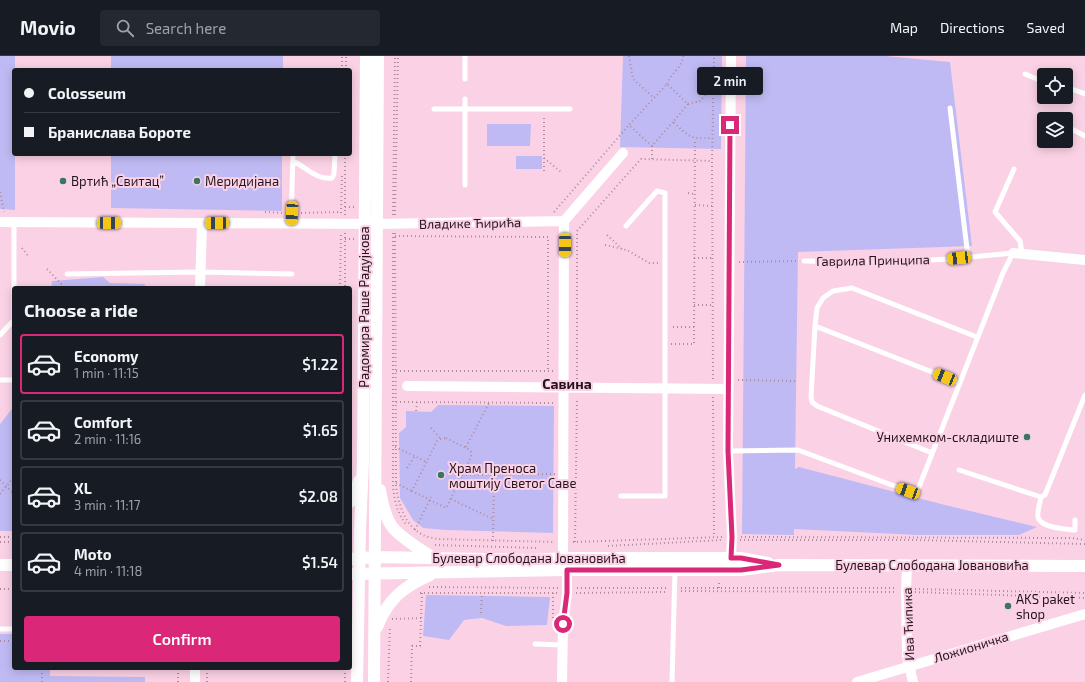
<!DOCTYPE html>
<meta charset="utf-8">
<style>
:root{--surface:#171b24;--page:#242831;--text:#f1f3f6;--muted:#9ea1a6;--line:#363941;--accent:#db2777}
body{margin:0;font-family:"Exo 2",sans-serif;background:var(--page);color:var(--text);height:100vh;display:flex;flex-direction:column;font-size:15px;white-space:nowrap}
*{box-sizing:border-box;margin:0}
p{font-size:13px;color:var(--muted)}
.icon{flex:none;width:22px;height:22px;fill:none;stroke:currentColor;stroke-width:2;stroke-linecap:round;stroke-linejoin:round}
.map{position:relative;flex:1;overflow:hidden}
.side{position:absolute;left:12px;top:230px;width:340px;height:384px;display:flex;flex-direction:column;background:var(--surface);border-radius:4px;box-shadow:0 2px 10px #0003}
.side>*{flex:none}
.hud{position:absolute;left:12px;top:12px;width:340px;height:88px;border-radius:4px;box-shadow:0 2px 10px #0003;display:grid;align-content:center;height:88px;padding:0 12px;background:var(--surface)}
.controls{position:absolute;left:1037px;top:12px;display:grid;gap:8px}
.controls a{display:grid;place-items:center;width:36px;height:36px;border-radius:4px;background:var(--surface);box-shadow:0 2px 10px #0003;font-size:20px}
.end{position:absolute;width:18px;height:18px;margin:-9px;border:5px solid #db2777;background:#fff;box-shadow:0 0 0 2px #fff}
.from{border-radius:50%}
.bubble{position:absolute;height:28px;border-radius:4px;background:var(--surface);box-shadow:0 2px 10px #0003;font-size:13px;font-weight:600;line-height:28px;text-align:center}
.car{position:absolute;width:12px;height:24px;margin:-12px -6px;border-radius:5px;box-shadow:0 0 3px 1px #0007;background:linear-gradient(#f5c518 24%,#345 0 40%,#f5c518 0 76%,#345 0 86%,#f5c518 0)}
.hud b{display:flex;align-items:center;gap:14px;height:38px;font-size:15px}
.hud b+b{border-top:1px solid var(--line)}
.hud i{width:10px;height:10px;background:var(--text)}
ul{padding:0;list-style:none}
li{display:flex;align-items:center;gap:12px;height:60px;margin:0 8px 6px;padding:0 4px;border:2px solid var(--line);border-radius:4px}
li div{flex:1}
li b{display:block;font-size:15px}
li em{font-style:normal;font-weight:600}
li.active{border-color:var(--accent)}
li>.icon{width:36px;height:36px;stroke-width:1.5}
h2{padding:0 12px;font-size:18px;line-height:48px}
.cta{display:flex;gap:8px;margin-top:auto;padding:8px 12px}
.cta a{flex:1;height:46px;border-radius:4px;background:var(--accent);color:#fff;font-size:16px;font-weight:600;line-height:46px;text-align:center}
header{display:flex;align-items:center;gap:24px;box-sizing:border-box;height:56px;padding:0 20px;background:var(--surface);border-bottom:1px solid var(--line)}
header strong{font-size:19px}
nav{display:flex;gap:22px;margin-inline-start:auto;font-size:14px}
.search{width:280px;height:36px;background:var(--page);display:flex;align-items:center;gap:10px;box-sizing:border-box;padding:0 14px;border-radius:4px;color:var(--muted);font-size:15px}
.map>svg:first-child{display:block}
.green{fill:#c0baf4}
.lines{fill:none;stroke-linecap:round;stroke-linejoin:round}
.path{stroke:#ad8c9c;stroke-width:2;stroke-dasharray:1 3;stroke-linecap:butt}
.service{stroke:#fff;stroke-width:5}
.minor{stroke:#fff;stroke-width:10}
.tertiary{stroke:#fff;stroke-width:12}
.route{stroke:#db2777;stroke-width:5}
.poi-dot{fill:#397662;stroke:#fbd2e5;stroke-width:1.5}
.labels{text-anchor:middle;stroke-width:4;stroke-linejoin:round;paint-order:stroke}
.poi-label{font-size:13px;fill:#24131c;stroke:#fbd2e5;text-anchor:start}
.street-label{font-size:13px;fill:#24131c;stroke:#fbd2e5}
.neighbourhood-label{font-size:14px;font-weight:bold;fill:#24131c;stroke:#fbd2e5}
</style>
<header>
<strong>Movio</strong>
<div class="search"><svg class="icon" aria-label="search" viewBox="0 0 24 24"><circle cx="10" cy="10" r="6"/><path d="M15 15l6 6"/></svg>Search here</div>
<nav><a>Map</a><a>Directions</a><a>Saved</a></nav>
</header>
<div class="map">
<svg width="1085" height="626" viewBox="0 0 1085 626">
<rect width="100%" height="100%" fill="#fbd2e5"/>
<path class="green" d="M 0,0 L 15,0 L 15,154 L 0,153 Z
M 111,0 L 283,0 L 283,14 L 111,14 Z
M 623,0 L 722,0 L 721,93 L 620,91 Z
M 746,0 L 885,0 L 950,6 L 972,190 L 798,196 L 795,413 L 799,411 L 941,448 L 1037,471 L 1019,479 L 917,479 L 794,473 L 794,479 L 742,478 Z
M 487,68 L 531,68 L 530,90 L 487,90 Z
M 111,98 L 282,98 L 282,155 L 111,152 Z
M 516,100 L 542,100 L 542,113 L 516,113 Z
M 103,221 L 110,227 L 145,228 L 144,232 L 51,232 L 52,225 Z
M 13,332 L 14,332 L 14,475 L 0,475 L 0,368 L 12,353 Z
M 438,349 L 554,350 L 553,477 L 446,474 L 423,472 L 413,464 L 400,442 L 399,377 L 406,371 L 406,355 L 431,356 Z
M 426,539 L 550,541 L 547,569 L 506,570 L 482,562 L 464,564 L 449,584 L 423,580 Z
M 0,578 L 14,578 L 14,612 L 50,612 L 50,620 L 145,621 L 145,626 L 0,626 Z"/>
<g class="lines">
<path class="path" d="M 629,0 L 633,23 L 654,42 L 667,28 L 688,48 L 673,66 C 690,81 689,83 712,82
M 342,14 L 342,0
M 346,14 L 346,0
M 667,28 C 670,18 683,11 683,0
M 688,48 L 694,46 L 699,46 L 713,31
M 652,90 L 629,69 L 654,42
M 544,102 L 561,116
M 652,103 L 652,90 L 673,66
M 544,115 L 544,60
M 0,136 L 4,156
M 688,137 L 694,138
M 695,149 L 713,150
M 345,151 L 355,151
M 265,156 L 285,157
M 554,156 L 629,69
M 297,157 L 341,156
M 341,157 L 342,119
M 345,159 L 345,98
M 393,159 L 395,0
M 395,159 L 398,0
M 345,177 L 345,232
M 393,177 L 393,432 C 395,445 397,457 406,468
M 395,177 L 396,431 C 399,449 405,470 423,479 C 427,481 433,482 438,483 L 555,486
M 607,179 L 622,193
M 395,180 L 548,181 L 548,315
M 345,183 L 354,183
M 605,189 L 627,194 L 649,207 L 658,207
M 22,192 L 29,201
M 694,202 L 713,202
M 739,206 L 797,205
M 47,213 L 65,232
M 340,232 L 341,177
M 694,249 L 713,249
M 673,271 L 694,271
M 671,288 L 694,288 L 695,83
M 396,315 L 554,315
M 577,323 L 577,175 L 641,103 L 712,105
M 713,323 L 712,105 L 714,0
M 738,324 L 796,325
M 713,341 L 714,481
M 396,346 L 555,347
M 416,355 L 417,346
M 431,372 L 441,383
M 446,382 L 468,393 L 471,396 L 471,401 L 446,452 L 412,435 L 437,385 L 441,383 Z
M 395,391 L 427,406
M 466,391 L 490,345
M 407,412 L 415,400
M 462,419 L 555,418
M 0,424 L 14,438
M 396,427 L 412,435
M 0,438 L 14,421
M 451,443 L 493,463
M 415,474 L 431,441
M 0,481 L 14,481
M 741,481 L 1072,482 L 1085,484
M 740,484 L 915,484 L 1085,488
M 493,485 L 494,419
M 0,486 L 14,486
M 573,486 L 722,481
M 575,486 L 577,342
M 435,489 L 538,492
M 608,490 L 722,484
M 429,531 L 559,532
M 577,532 L 669,532
M 681,532 L 897,532
M 719,532 L 719,524
M 0,533 L 14,533
M 915,533 L 1085,537
M 681,535 L 897,536
M 915,536 L 1085,542
M 420,537 L 557,537
M 576,537 L 667,536
M 481,557 L 482,537
M 553,562 L 553,537
M 392,563 L 421,562
M 0,585 L 14,585
M 42,626 L 42,612
M 178,626 L 178,612
M 207,626 L 207,612
M 345,626 L 345,612
M 388,626 L 390,571
M 411,626 L 412,590 L 420,590 L 422,537"/>
<path class="service" d="M 1025,18 L 1044,26
M 465,23 L 465,0
M 1066,31 L 1085,38
M 465,43 L 465,129
M 950,52 L 968,201
M 434,53 L 570,53
M 1066,70 L 1085,80
M 293,105 C 306,111 316,124 332,122 L 334,118 L 335,98
M 1014,113 L 995,156 L 1020,185 L 1022,197
M 291,167 L 293,98
M 67,218 L 201,216 L 292,218
M 14,266 L 14,166
M 815,270 L 960,327
M 0,279 L 13,265
M 0,324 L 14,324
M 728,395 L 798,394 L 908,435 L 914,436 L 919,431 L 1003,217 L 1013,197 L 950,203 L 891,206 L 804,205
M 932,397 L 817,350 L 812,346 L 811,341 L 815,270 L 817,252 L 823,242 L 833,235 L 852,232 L 977,281
M 959,414 L 1041,441
M 621,440 L 665,440 L 665,137 L 657,135 L 626,170
M 1075,464 L 1075,474 C 1065,473 1040,472 1038,461 C 1037,455 1040,447 1041,441 L 1045,439 L 1085,339
M 0,573 L 14,573
M 535,588 L 563,589
M 672,626 L 675,514"/>
<path class="minor" d="M 731,0 L 728,395 L 732,481 L 731,502
M 564,165 L 623,97
M 0,166 L 377,168 L 564,165 L 563,502
M 1013,197 L 1085,204
M 200,232 L 202,168
M 407,330 L 728,333
M 907,509 L 906,536 L 907,600 L 913,626
M 195,626 L 195,612
M 562,626 L 563,568 L 567,537 L 567,514
M 857,626 L 1085,558"/>
<path class="tertiary" d="M 380,434 C 382,446 385,462 393,472 C 404,484 420,493 433,502
M 350,446 L 359,425
M 350,503 L 375,501 L 534,504 L 563,502 L 741,502 L 768,507
M 0,509 L 14,509
M 350,518 L 567,514 L 741,514 L 779,509 L 1085,510
M 377,571 C 388,543 403,531 430,519
M 357,626 L 360,474 L 363,406 L 366,0
M 374,626 L 378,0"/>
</g>
<g class="lines">
<path class="route" d="M 563,568 L 567,537 L 567,514 L 741,514 L 779,509 L 741,502 L 731,502 L 732,481 L 728,395 L 730,69"/>
</g>
<g class="poi-dot">
<circle cx="63" cy="125" r="4"/>
<circle cx="197" cy="125" r="4"/>
<circle cx="1027" cy="381" r="4"/>
<circle cx="441" cy="419" r="4"/>
<circle cx="1008" cy="550" r="4"/>
</g>
<g class="labels">
<g class="poi-label">
<text x="71" y="130">Вртић „Свитац”</text>
<text x="205" y="130">Меридијана</text>
<text x="1019" y="386" text-anchor="end">Унихемком-складиште</text>
<text x="449" y="417">Храм Преноса<tspan x="449" dy="15">моштију Светог Саве</tspan></text>
<text x="1016" y="548">AKS paket<tspan x="1016" dy="15">shop</tspan></text>
</g>
<g class="street-label">
<text transform="translate(470 167) rotate(-1)" y="5">Владике Ћирића</text>
<text transform="translate(873 204) rotate(-1)" y="5">Гаврила Принципа</text>
<text transform="translate(364 251) rotate(-90)" y="5">Радомира Раше Радујкова</text>
<text x="529" y="507">Булевар Слободана Јовановића</text>
<text x="932" y="514">Булевар Слободана Јовановића</text>
<text transform="translate(908 568) rotate(-92)" y="5">Ива Ћипика</text>
<text transform="translate(971 591) rotate(-17)" y="5">Ложионичка</text>
</g>
<g class="neighbourhood-label">
<text x="567" y="333">Савина</text>
</g>
</g>
</svg>
<div class="controls">
<a><svg class="icon" aria-label="locate" viewBox="0 0 24 24"><circle cx="12" cy="12" r="6"/><path d="M12 2v4M12 18v4M2 12h4M18 12h4"/></svg></a>
<a><svg class="icon" aria-label="layers" viewBox="0 0 24 24"><path d="M12 4l9 5-9 5-9-5zM3 14l9 5 9-5"/></svg></a>
</div>
<i class="end from" style="left:563px;top:568px"></i>
<i class="end" style="left:730px;top:69px"></i>
<div class="bubble" style="left:697px;top:11px;width:66px">2 min</div>
<i class="car" style="left:292px;top:157px;rotate:183deg"></i>
<i class="car" style="left:109px;top:167px;rotate:90deg"></i>
<i class="car" style="left:217px;top:167px;rotate:269deg"></i>
<i class="car" style="left:565px;top:189px;rotate:180deg"></i>
<i class="car" style="left:959px;top:202px;rotate:264deg"></i>
<i class="car" style="left:945px;top:321px;rotate:292deg"></i>
<i class="car" style="left:908px;top:435px;rotate:290deg"></i>
<div class="hud">
<b><i class="from"></i>Colosseum</b>
<b><i></i>Бранислава Бороте</b>
</div>
<section class="side">
<h2>Choose a ride</h2>
<ul>
<li class="active"><svg class="icon" aria-label="car" viewBox="0 0 24 24"><path d="M5 17H2v-5l4-1 3-4h7l3 4 3 1v5h-3M9 17h6M6 11h13"/><circle cx="7" cy="17" r="2"/><circle cx="17" cy="17" r="2"/></svg><div><b>Economy</b><p>1 min · 11:15</p></div><em>$1.22</em></li>
<li><svg class="icon" aria-label="car" viewBox="0 0 24 24"><path d="M5 17H2v-5l4-1 3-4h7l3 4 3 1v5h-3M9 17h6M6 11h13"/><circle cx="7" cy="17" r="2"/><circle cx="17" cy="17" r="2"/></svg><div><b>Comfort</b><p>2 min · 11:16</p></div><em>$1.65</em></li>
<li><svg class="icon" aria-label="car" viewBox="0 0 24 24"><path d="M5 17H2v-5l4-1 3-4h7l3 4 3 1v5h-3M9 17h6M6 11h13"/><circle cx="7" cy="17" r="2"/><circle cx="17" cy="17" r="2"/></svg><div><b>XL</b><p>3 min · 11:17</p></div><em>$2.08</em></li>
<li><svg class="icon" aria-label="car" viewBox="0 0 24 24"><path d="M5 17H2v-5l4-1 3-4h7l3 4 3 1v5h-3M9 17h6M6 11h13"/><circle cx="7" cy="17" r="2"/><circle cx="17" cy="17" r="2"/></svg><div><b>Moto</b><p>4 min · 11:18</p></div><em>$1.54</em></li>
</ul>
<div class="cta"><a>Confirm</a></div>
</section>
</div>
